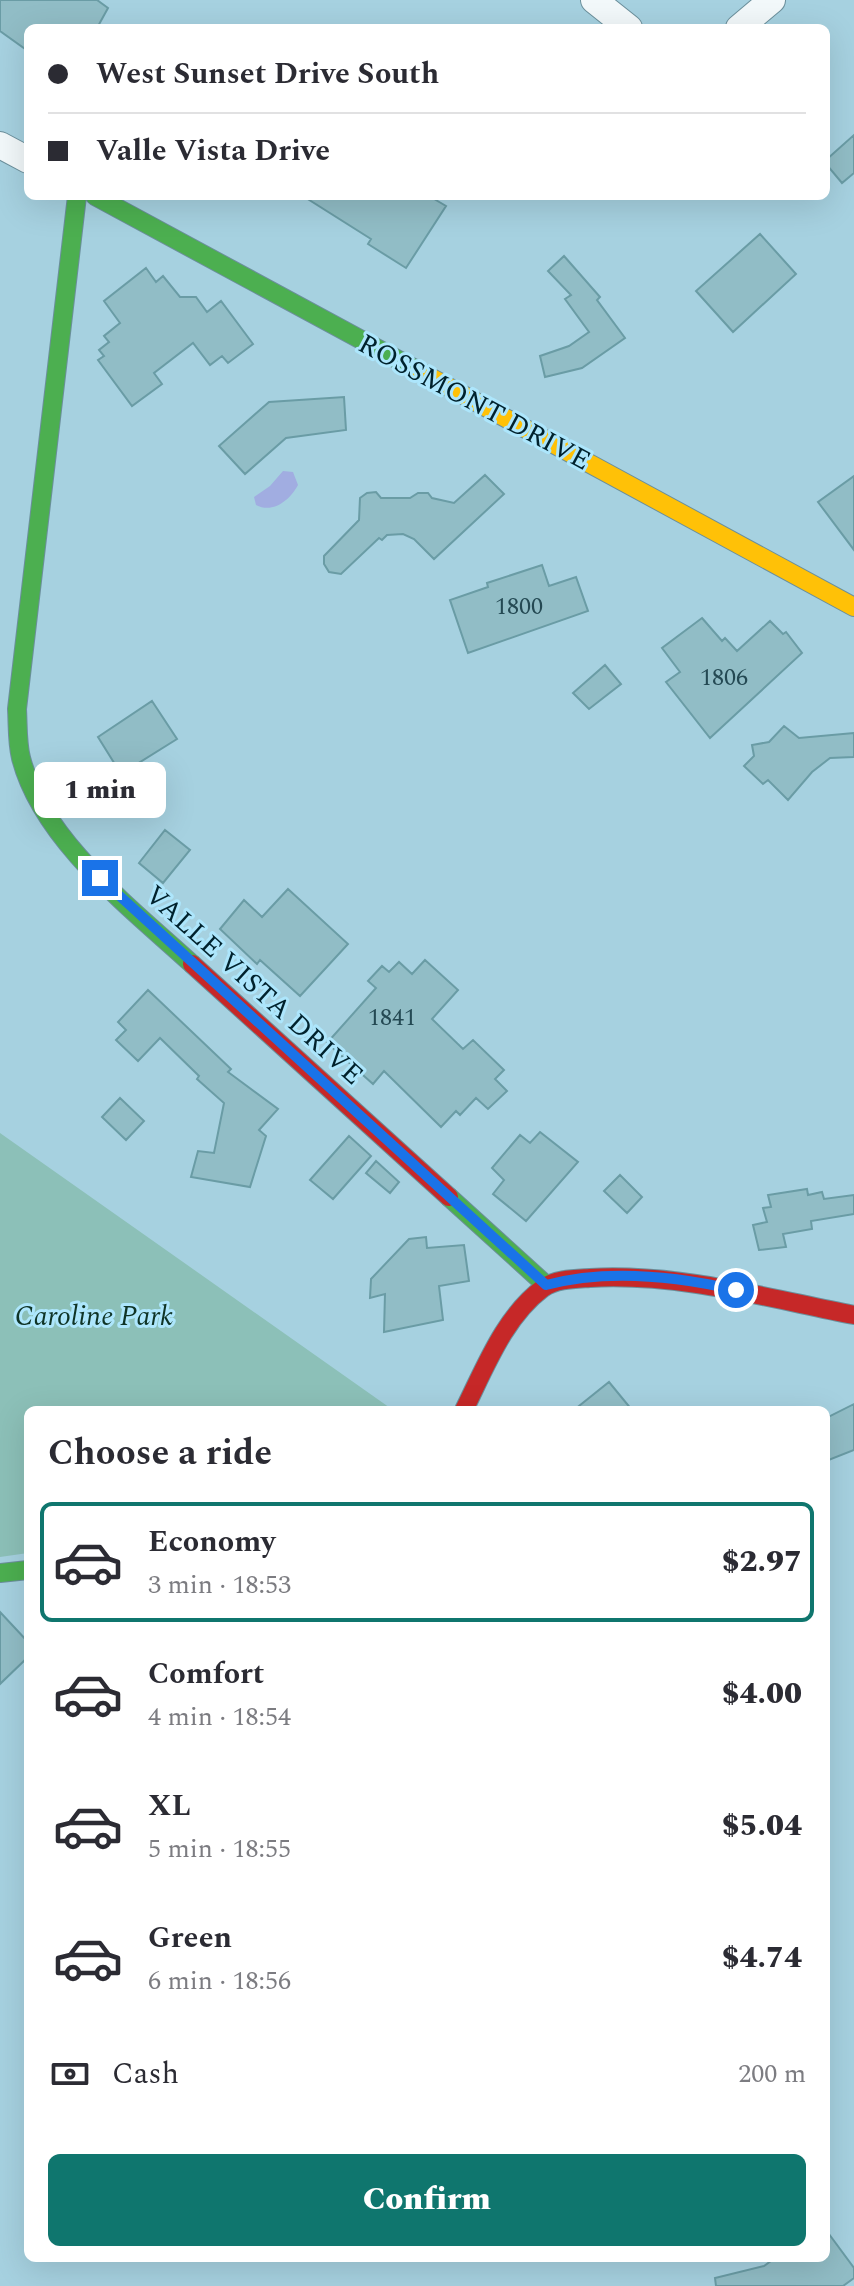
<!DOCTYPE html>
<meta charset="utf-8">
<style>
:root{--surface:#fff;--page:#f7f7f7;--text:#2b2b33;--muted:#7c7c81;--line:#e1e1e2;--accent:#0f766e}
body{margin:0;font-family:Spectral,serif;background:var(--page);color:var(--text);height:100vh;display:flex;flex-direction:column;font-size:30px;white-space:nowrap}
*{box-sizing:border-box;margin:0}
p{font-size:26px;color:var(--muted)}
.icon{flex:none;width:44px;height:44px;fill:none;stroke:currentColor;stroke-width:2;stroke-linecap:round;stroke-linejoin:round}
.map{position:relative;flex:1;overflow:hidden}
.side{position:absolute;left:24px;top:1406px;width:806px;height:856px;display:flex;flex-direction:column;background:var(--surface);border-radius:12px;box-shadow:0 8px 32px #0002}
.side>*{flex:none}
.hud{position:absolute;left:24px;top:24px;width:806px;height:176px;border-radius:12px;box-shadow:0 8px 32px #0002;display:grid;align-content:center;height:176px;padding:0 24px;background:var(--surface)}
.end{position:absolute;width:36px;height:36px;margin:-18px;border:10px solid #1a73e8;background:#fff;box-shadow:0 0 0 4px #fff}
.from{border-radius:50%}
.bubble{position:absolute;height:56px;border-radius:12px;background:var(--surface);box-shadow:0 8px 32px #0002;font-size:26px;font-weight:800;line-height:56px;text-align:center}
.hud b{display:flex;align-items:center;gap:28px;height:76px;font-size:30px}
.hud b+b{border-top:2px solid var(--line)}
.hud i{width:20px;height:20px;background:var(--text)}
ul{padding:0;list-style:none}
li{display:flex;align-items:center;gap:24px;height:120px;margin:0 16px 12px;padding:0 8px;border:4px solid transparent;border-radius:12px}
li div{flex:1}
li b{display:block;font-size:30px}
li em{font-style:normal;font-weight:800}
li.current{border-color:var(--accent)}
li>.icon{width:72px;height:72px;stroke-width:1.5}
h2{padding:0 24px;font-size:36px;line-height:96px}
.pay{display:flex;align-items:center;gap:20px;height:88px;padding:0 24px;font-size:30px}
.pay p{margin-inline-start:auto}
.cta{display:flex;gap:16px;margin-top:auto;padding:16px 24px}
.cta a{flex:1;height:92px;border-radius:12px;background:var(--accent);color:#fff;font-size:32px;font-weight:800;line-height:92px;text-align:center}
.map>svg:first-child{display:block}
.green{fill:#8cc0b8}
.water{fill:#a1ade1}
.building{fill:#91bdc6;stroke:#6a9ca5;stroke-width:2}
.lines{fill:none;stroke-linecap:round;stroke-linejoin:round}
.street-casing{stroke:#6b8f9b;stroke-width:28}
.fast-casing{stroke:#6b8f9b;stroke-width:20}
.slow-casing{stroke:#6b8f9b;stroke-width:20}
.jam-casing{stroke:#6b8f9b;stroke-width:20}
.street{stroke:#f2f8fa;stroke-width:26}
.fast{stroke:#4caf50;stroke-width:18}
.slow{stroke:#ffc107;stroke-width:18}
.jam{stroke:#c62828;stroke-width:18}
.route{stroke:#1a73e8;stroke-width:10}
.labels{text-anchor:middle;stroke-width:6;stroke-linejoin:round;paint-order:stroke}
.number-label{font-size:24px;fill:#244953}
.street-label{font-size:28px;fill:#00222d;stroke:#ade6fc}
.park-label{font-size:28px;font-style:italic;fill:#0f3426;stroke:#ade6fc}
</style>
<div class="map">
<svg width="854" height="2286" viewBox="0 0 854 2286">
<rect width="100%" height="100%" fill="#a6d1e0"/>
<path class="green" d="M 0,1133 L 393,1410 L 28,1410 L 28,1553 L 0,1557 Z"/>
<path class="water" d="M 283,471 L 293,472 L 298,485 C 290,500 273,514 256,505 L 254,497 L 270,486 Z"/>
<path class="building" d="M 0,0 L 97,0 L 108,8 L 97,28 L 28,28 L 28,51 L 0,31 Z
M 854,135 L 854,173 L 842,183 L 826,164 L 826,160 Z
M 303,196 L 429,196 L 446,206 L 406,268 L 368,244 L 371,239 Z
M 760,234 L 796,274 L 733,332 L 696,291 Z
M 564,256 L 600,297 L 597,300 L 625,338 L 582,368 L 545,377 L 540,356 L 569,346 L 589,332 L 565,299 L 571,295 L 548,271 Z
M 146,268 L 156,282 L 163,276 L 180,297 L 196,297 L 207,312 L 221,301 L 253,344 L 228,363 L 222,356 L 210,365 L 193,343 L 154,373 L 162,384 L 132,406 L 98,360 L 104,356 L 99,350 L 109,342 L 104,336 L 120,323 L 104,301 Z
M 344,397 L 346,430 L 286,438 L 245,474 L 219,446 L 269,402 Z
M 485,475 L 504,494 L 434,559 L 414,539 L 403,534 L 387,535 L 382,540 L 379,538 L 341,574 L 329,572 L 324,564 L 324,556 L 359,520 L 360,498 L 367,493 L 376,492 L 381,498 L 410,498 L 418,493 L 428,493 L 432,498 L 454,503 Z
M 854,476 L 854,550 L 818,502 Z
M 542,565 L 549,586 L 576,577 L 588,611 L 468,653 L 450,600 L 488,587 L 487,583 Z
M 702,618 L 722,641 L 725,638 L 737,651 L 770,621 L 783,634 L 786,632 L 802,653 L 710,738 L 666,682 L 680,672 L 662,648 Z
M 605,665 L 621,684 L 589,709 L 573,693 Z
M 152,701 L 177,739 L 121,774 L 98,737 Z
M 784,726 L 799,738 L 854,733 L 854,757 L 830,758 L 812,772 L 788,800 L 768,780 L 763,784 L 744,766 L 754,756 L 752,745 L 769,742 Z
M 165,830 L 190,850 L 163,883 L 139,863 Z
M 288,889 L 348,944 L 300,996 L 260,960 L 257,964 L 220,929 L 244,900 L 262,917 Z
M 425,960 L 458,990 L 432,1019 L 463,1049 L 473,1040 L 504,1070 L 495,1079 L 507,1091 L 488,1109 L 476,1098 L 460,1115 L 456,1111 L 441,1127 L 384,1071 L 373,1084 L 327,1043 L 376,988 L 368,981 L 382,966 L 389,972 L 399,962 L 412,974 Z
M 148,990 L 231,1069 L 228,1072 L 278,1109 L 259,1130 L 266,1136 L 250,1187 L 191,1177 L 198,1151 L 214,1153 L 224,1103 L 197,1079 L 199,1076 L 160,1038 L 138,1061 L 116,1040 L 126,1030 L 118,1022 Z
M 120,1098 L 144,1121 L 126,1140 L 102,1117 Z
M 540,1132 L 578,1162 L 526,1221 L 493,1194 L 504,1180 L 492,1168 L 520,1135 L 530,1143 Z
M 349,1136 L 371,1156 L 333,1199 L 310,1180 Z
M 376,1161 L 399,1182 L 390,1193 L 366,1173 Z
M 620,1175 L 642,1197 L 627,1213 L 604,1191 Z
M 807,1189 L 808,1195 L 822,1192 L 824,1199 L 854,1195 L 854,1214 L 811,1221 L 812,1229 L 783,1234 L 786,1247 L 759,1250 L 753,1225 L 767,1222 L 763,1208 L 771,1207 L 768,1195 Z
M 426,1237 L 427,1248 L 464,1245 L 469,1281 L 439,1286 L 443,1320 L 384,1332 L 385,1294 L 370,1298 L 371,1279 L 409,1239 Z
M 609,1382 L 632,1410 L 574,1410 Z
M 854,1404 L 854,1450 L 826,1461 L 826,1418 Z
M 0,1612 L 28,1642 L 28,1657 L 0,1684 Z
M 826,2230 L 854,2268 L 854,2278 L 843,2286 L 716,2286 L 715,2278 L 764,2266 L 775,2258 L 826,2258 Z"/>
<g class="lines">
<g class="street-casing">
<path id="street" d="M 594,0 L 629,28
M 739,28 L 772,0
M 0,145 L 28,160"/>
</g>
<g class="fast-casing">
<path id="fast" d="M 77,196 L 17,709 C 18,725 17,742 21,758 C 42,840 132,909 192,964
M 95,196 L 419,371
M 449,1197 L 546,1285
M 0,1573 L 28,1570"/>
</g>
<g class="slow-casing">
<path id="slow" d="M 419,371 L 854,607"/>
</g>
<g class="jam-casing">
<path id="jam" d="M 192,964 L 449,1197
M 464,1410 C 485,1368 504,1317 543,1288 C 556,1279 574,1279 590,1278 C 679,1273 767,1298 854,1315"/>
</g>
<use href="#street" class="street"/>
<use href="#fast" class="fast"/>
<use href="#slow" class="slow"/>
<use href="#jam" class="jam"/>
</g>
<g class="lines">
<path class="route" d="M 100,878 L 546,1285 C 606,1269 675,1276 736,1290"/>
</g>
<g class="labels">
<g class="number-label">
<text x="519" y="614">1800</text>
<text x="724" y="685">1806</text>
<text x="392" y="1025">1841</text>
</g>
<g class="street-label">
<text transform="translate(475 401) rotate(28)" y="10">ROSSMONT DRIVE</text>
<text transform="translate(255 984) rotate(42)" y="10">VALLE VISTA DRIVE</text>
</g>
<g class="park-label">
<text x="94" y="1325">Caroline Park</text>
</g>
</g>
</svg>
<i class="end from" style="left:736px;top:1290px"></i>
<i class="end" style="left:100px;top:878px"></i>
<div class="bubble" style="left:34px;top:762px;width:132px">1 min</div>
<div class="hud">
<b><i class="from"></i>West Sunset Drive South</b>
<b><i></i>Valle Vista Drive</b>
</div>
<section class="side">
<h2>Choose a ride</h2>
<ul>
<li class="current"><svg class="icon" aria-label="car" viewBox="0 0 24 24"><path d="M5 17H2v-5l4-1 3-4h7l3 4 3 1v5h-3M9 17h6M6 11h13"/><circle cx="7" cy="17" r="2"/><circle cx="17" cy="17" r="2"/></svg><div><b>Economy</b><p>3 min · 18:53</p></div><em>$2.97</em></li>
<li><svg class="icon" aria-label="car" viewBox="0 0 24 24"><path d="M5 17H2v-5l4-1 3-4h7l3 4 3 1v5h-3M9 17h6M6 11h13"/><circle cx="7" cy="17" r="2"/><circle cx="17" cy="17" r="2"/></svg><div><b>Comfort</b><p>4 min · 18:54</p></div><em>$4.00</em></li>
<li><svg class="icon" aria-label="car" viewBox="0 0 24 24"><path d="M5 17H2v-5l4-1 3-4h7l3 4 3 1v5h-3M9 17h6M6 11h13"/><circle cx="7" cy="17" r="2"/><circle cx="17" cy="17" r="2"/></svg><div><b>XL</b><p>5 min · 18:55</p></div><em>$5.04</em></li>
<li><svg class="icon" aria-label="car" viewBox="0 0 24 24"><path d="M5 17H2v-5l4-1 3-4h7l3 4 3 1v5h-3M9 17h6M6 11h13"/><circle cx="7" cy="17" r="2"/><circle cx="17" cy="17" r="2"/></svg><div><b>Green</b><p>6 min · 18:56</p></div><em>$4.74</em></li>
</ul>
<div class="pay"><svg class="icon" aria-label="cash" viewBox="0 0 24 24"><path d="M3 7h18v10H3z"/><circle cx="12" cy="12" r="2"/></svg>Cash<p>200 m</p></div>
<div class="cta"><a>Confirm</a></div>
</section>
</div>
